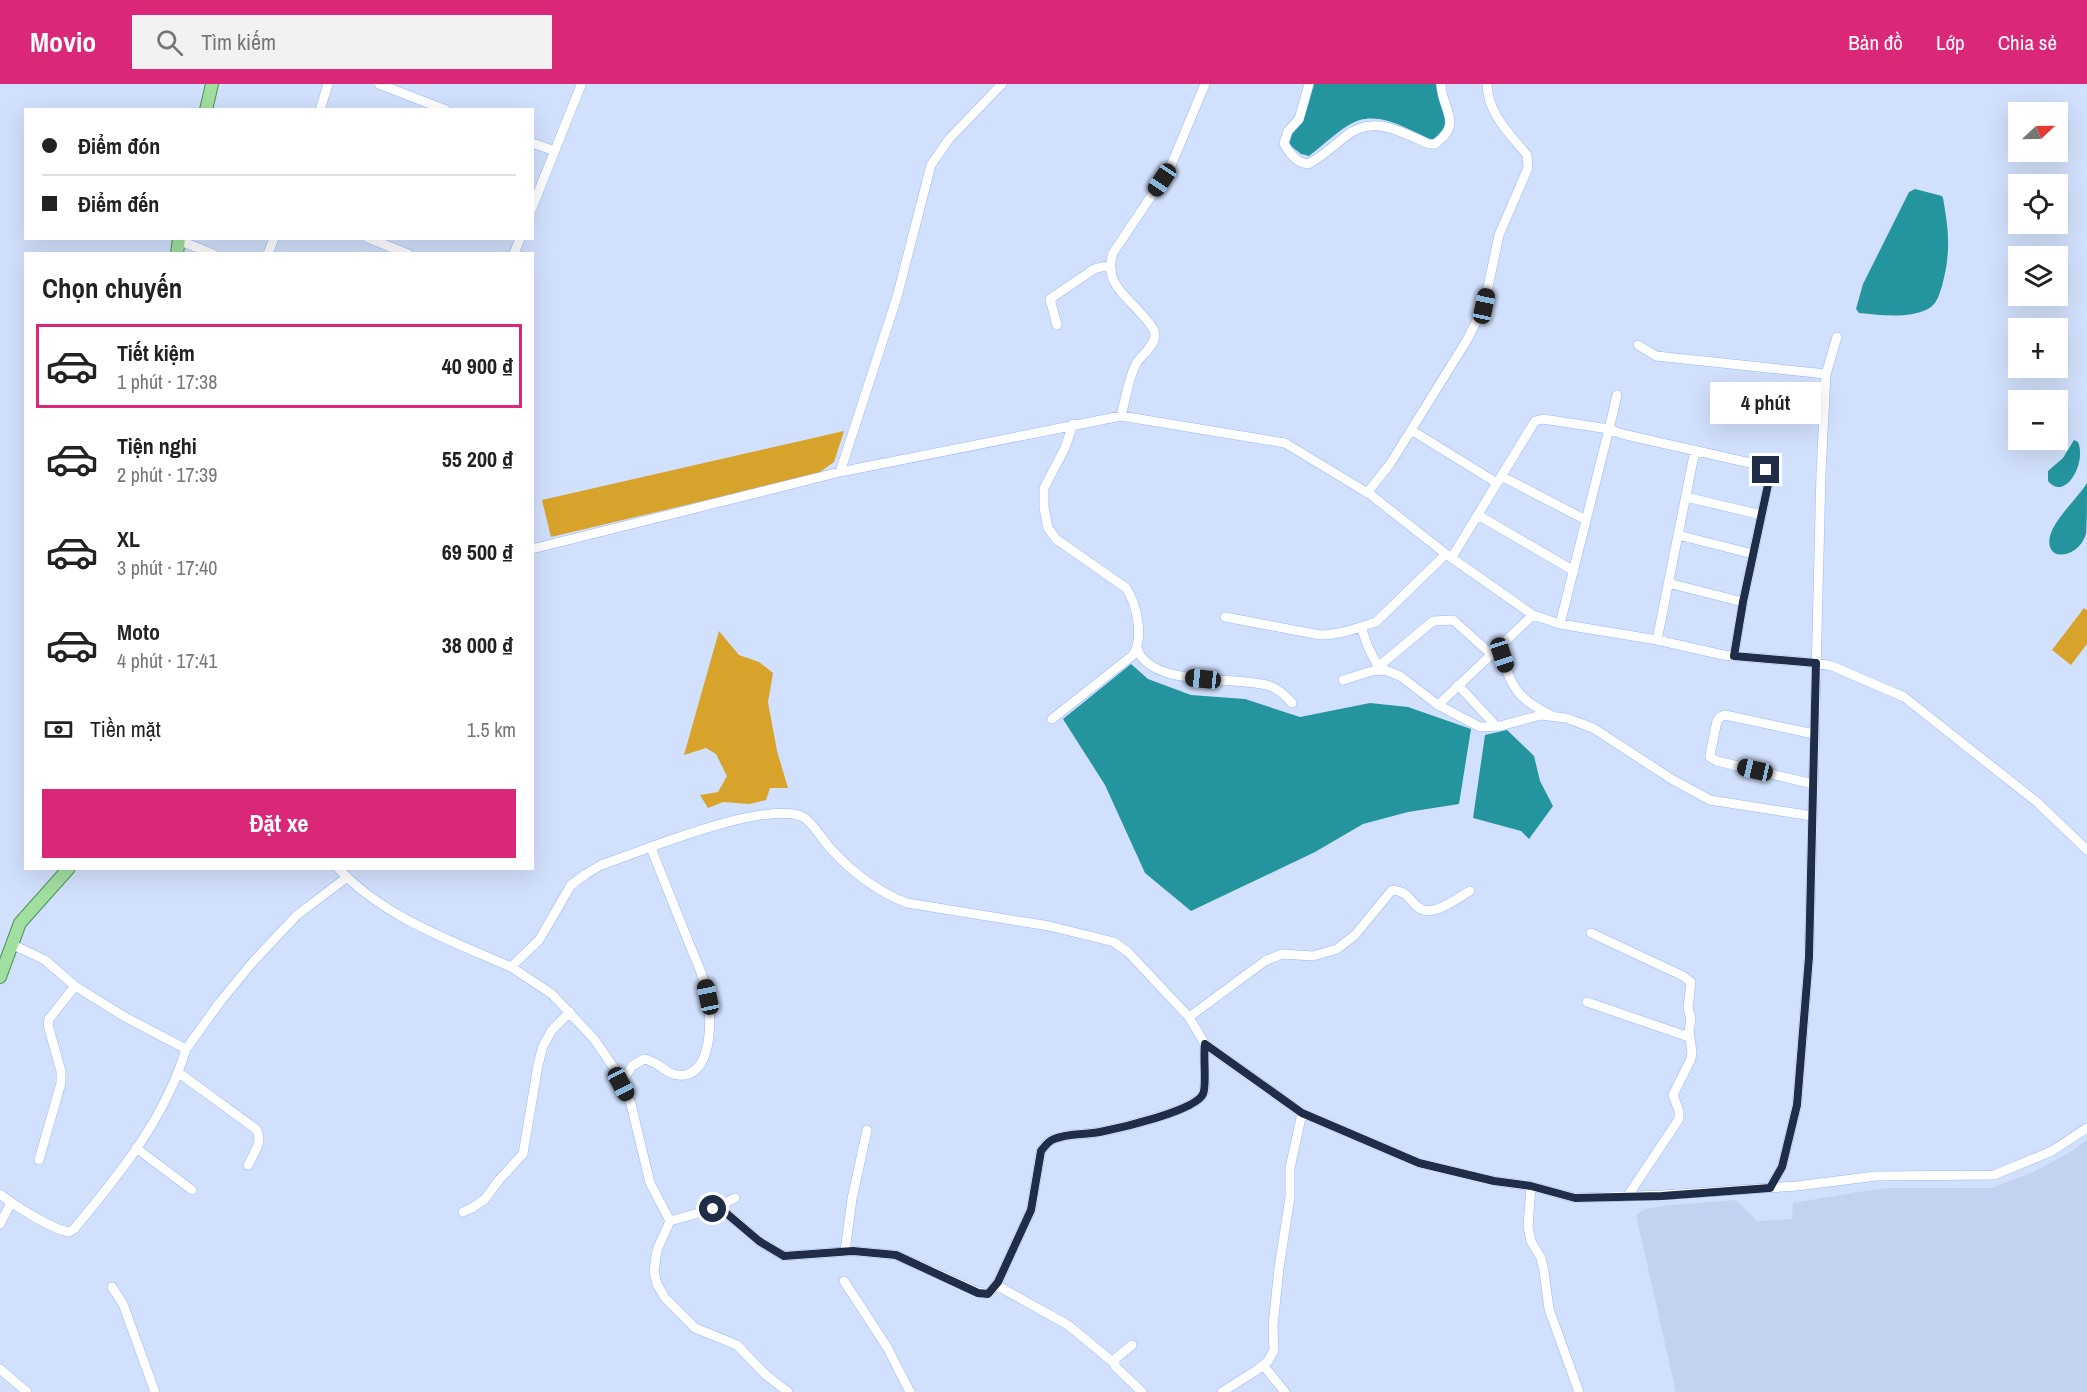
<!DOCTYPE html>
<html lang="vi">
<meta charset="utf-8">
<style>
:root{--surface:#fff;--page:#f2f2f2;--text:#222;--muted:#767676;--line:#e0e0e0;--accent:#db2777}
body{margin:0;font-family:"Archivo Narrow",sans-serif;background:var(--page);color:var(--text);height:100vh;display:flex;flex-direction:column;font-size:22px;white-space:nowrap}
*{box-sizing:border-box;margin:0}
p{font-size:20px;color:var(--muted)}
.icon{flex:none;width:33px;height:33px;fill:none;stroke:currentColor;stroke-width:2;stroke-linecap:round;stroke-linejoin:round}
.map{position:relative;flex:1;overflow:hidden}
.side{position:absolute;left:24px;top:168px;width:510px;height:618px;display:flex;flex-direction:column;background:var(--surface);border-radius:0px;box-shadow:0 6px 24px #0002}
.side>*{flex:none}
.guide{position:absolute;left:24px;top:24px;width:510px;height:132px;border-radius:0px;box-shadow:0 6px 24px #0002;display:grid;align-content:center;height:132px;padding:0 18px;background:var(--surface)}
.needle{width:39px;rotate:68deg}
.controls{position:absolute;left:2008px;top:18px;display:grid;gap:12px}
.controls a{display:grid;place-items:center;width:60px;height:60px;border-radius:0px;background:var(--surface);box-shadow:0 6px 24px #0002;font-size:30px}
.end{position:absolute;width:27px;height:27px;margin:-14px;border:8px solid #202d48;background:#fff;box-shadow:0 0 0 3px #fff}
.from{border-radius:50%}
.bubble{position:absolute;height:42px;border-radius:0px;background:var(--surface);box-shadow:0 6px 24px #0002;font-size:20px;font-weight:800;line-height:42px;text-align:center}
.car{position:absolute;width:18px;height:36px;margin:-18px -9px;border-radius:8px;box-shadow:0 0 4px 2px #0007;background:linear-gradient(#222 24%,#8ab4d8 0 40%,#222 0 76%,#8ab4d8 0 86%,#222 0)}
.guide b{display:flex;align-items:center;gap:21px;height:57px;font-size:22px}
.guide b+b{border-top:2px solid var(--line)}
.guide i{width:15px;height:15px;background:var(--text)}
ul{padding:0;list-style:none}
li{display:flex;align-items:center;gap:18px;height:84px;margin:0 12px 9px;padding:0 6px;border:3px solid transparent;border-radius:0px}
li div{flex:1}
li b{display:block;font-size:22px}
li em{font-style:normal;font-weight:800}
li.current{border-color:var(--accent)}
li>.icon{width:54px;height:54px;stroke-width:1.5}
h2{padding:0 18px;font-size:27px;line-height:72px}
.pay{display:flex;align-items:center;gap:15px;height:66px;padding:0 18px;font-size:22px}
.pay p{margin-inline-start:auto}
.primary-button{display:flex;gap:12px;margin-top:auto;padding:12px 18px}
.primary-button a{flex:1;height:69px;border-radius:0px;background:var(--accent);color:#fff;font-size:24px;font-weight:800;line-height:69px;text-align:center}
header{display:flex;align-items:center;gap:36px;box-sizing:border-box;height:84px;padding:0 30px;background:var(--accent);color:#fff}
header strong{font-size:28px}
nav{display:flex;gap:33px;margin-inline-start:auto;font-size:21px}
.search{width:420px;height:54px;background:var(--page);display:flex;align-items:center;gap:15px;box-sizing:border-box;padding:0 21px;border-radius:0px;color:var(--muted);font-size:22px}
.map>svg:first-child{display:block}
.built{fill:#c2d2f0}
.green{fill:#d8a32a}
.water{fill:#24959e}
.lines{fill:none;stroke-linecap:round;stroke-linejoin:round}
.minor-casing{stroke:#95b8fb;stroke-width:10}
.major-casing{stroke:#4a9357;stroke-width:14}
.minor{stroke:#fff;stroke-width:9}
.major{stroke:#a0df9f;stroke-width:12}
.route{stroke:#202d48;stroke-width:8}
</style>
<header>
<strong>Movio</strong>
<div class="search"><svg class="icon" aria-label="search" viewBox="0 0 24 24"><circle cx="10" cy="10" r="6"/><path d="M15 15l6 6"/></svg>Tìm kiếm</div>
<nav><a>Bản đồ</a><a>Lớp</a><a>Chia sẻ</a></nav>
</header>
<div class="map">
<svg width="2087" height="1308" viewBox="0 0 2087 1308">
<rect width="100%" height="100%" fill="#d1e0fc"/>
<path class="built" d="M 2087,1056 L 2087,1308 L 1676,1308 L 1636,1131 L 1645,1125 L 1671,1121 L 1736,1116 L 1757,1137 L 1792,1135 L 1793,1119 L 1858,1108 L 1889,1104 L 1991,1104 L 2031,1089 L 2067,1070 Z"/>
<path class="green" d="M 844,347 L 834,378 L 817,390 L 551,453 L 542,416 Z
M 2084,524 L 2087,526 L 2087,560 L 2071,581 L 2052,566 Z
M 719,547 L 739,571 L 759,578 L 773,589 L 768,618 L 777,667 L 788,704 L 770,704 L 766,716 L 749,720 L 723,718 L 708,724 L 700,711 L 718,708 L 727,692 L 716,670 L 706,664 L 684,671 Z"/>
<path class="water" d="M 1312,0 L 1437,0 L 1448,39 L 1435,55 L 1432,56 C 1412,47 1383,29 1360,36 C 1343,41 1324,61 1309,72 L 1301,70 L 1287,59 Z
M 1915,105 L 1942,112 L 1943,114 C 1949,148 1951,168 1942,202 C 1939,211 1937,220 1928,225 C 1907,235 1882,231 1859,229 L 1856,225 L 1863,200 L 1909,108 Z
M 2074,356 L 2078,358 C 2087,379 2065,418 2048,397 L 2048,387 L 2063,374 Z
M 2087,399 C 2087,413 2087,437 2086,450 C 2079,474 2044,480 2050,452 C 2055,434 2077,415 2087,399 Z
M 1131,580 L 1148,595 L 1191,611 L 1245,615 L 1300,633 L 1370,619 L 1408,623 L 1471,645 L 1459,720 L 1408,728 L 1363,740 L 1315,768 L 1191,827 L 1145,789 L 1105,701 L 1063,635 Z
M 1507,646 L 1534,672 L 1540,697 L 1553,722 L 1529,755 L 1521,747 L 1473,734 L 1485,651 Z"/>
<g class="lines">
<g class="minor-casing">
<path id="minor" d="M 379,0 L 446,26
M 1309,0 L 1299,35 L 1288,47 L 1284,59 C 1289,69 1296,79 1308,80 C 1322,73 1333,62 1346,52 C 1373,30 1401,48 1429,60 L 1435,60 C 1464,39 1442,27 1441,0
M 320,26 L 328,0
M 532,59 L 555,67
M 532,124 L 581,1 L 580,0
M 368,154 L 408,170
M 178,156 L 213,170
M 268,170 L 274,154
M 514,170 L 520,154
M 1057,241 L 1050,215 L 1094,185 L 1109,181
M 1638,261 L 1656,272 L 1826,290
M 1121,332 C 1126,314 1128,294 1137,278 C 1143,270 1155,261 1155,251 C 1155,246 1152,243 1149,239 C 1132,215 1102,202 1113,169 L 1170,84 L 1205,0
M 1411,346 L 1497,399
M 840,388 L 897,213 L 931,81 L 949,55 L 1002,0
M 1501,392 L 1586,436
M 1367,409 L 1390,380 L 1467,256 L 1484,222 L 1499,151 L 1528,84 L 1527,71 C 1509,49 1488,30 1487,0
M 1686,413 L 1762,431
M 1478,431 L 1574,487
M 1678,451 L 1753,470
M 532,465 L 840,388 L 1121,332 L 1285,359 L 1371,411 L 1446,470 L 1533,531 L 1560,540 L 1657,556 L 1723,571 L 1816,579 L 1832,582 L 1904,613 L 2038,719 L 2087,766
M 1452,473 L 1535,337 L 1543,335 L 1609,345 L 1617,311
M 1668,499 L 1743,518
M 1225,533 L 1320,551 C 1339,551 1358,544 1376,538 L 1446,470
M 1560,540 L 1609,345 L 1622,350 L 1759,381 L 1766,386 L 1769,396 L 1743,518 L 1734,572
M 1361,543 L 1368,563 L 1380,586
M 1657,556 L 1695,366
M 1499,563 C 1510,598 1514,614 1549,630
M 1137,564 C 1150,605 1238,591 1270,602 C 1279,605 1286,612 1292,619
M 1378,583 L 1433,537 L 1453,536 L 1491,570
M 1343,596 L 1372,587 L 1385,586 L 1400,592 L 1438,621 L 1480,643 L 1500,642 L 1541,631 L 1566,634 L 1593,644 L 1673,696 L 1710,716 L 1812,732
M 1458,601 L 1496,642
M 1438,621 L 1533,531
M 1052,635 L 1133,571 C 1144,554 1137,520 1126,504 L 1056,455 L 1048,444 L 1044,424 L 1044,404 L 1065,364 L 1073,340
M 1813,700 L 1717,677 L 1710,673 L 1710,671 L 1717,637 L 1720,633 L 1725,631 L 1814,650
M 338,784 C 383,833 452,857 511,883 L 539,856 L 571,801 L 586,790 L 601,781 C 642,767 766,715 803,733 C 811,737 823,756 830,764 C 851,787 878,808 907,819 L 1049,842 L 1114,858 L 1128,868 L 1189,933 L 1205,960 L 1302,1029 L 1419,1079 L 1494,1097 L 1531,1102 L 1575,1114 L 1663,1111 L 1797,1102 L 1876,1092 L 1994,1091 L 2052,1067 L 2087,1044
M 1591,849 L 1683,892 L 1691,898 L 1688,924 L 1691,935 L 1689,947 L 1692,968 L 1691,975 L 1673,1011 L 1679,1027 L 1679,1035 L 1627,1113
M 11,860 L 45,876 L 75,902 L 125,933 L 186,965 L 220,918 L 252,879 L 297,831 L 346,794
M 511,883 L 552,910 L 594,955 L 614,984 L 631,1020 L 650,1099 L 670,1137 L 657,1166 L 654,1187 L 657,1200 L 665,1214 L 695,1244 L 737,1261 L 766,1291 L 788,1308
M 1587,918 L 1689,953
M 1189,933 L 1265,877 L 1282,870 L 1313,872 L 1337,865 L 1355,851 L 1392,806 C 1409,808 1407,814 1418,823 C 1432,835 1457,814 1470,807
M 179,989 L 256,1045 C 264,1057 254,1069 248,1081
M 621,1000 L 632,982 L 644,975 C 660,977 667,994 685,991 C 715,985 712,924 705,901 C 701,885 693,870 687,854 C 675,824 663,794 651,764
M 136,1064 L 192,1106
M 39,1076 L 61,999 L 61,987 L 48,941 L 49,935 L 75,902
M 1531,1102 L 1528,1143 L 1531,1157 L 1541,1174 L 1544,1187 L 1549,1225 L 1579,1308
M 1770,1104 L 1782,1083 L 1797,1021 L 1809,873 L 1821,389 L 1826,290 L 1837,253
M 0,1110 C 14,1121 51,1145 69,1148 L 74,1145 C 119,1091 166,1033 186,965
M 719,1123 L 759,1157 L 784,1172 L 853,1167 L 896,1171 L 978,1208 L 988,1210 L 998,1198 L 1031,1126 L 1041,1067 C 1045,1062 1047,1057 1054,1055 C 1068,1049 1085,1051 1100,1048 C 1120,1044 1194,1027 1203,1010 C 1207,1003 1204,972 1205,960
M 463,1128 L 472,1124 L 485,1115 L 499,1096 L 523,1070 L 538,981 L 543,962 L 552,946 L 570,928
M 670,1137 L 713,1125 L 735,1114
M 0,1140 L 11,1119
M 845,1167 L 852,1115 L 867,1046
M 844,1197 L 887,1263 L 910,1308
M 996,1201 L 1068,1241 L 1114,1279
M 112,1203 L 123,1220 L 155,1308
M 1132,1261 L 1115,1275 L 1115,1282 L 1142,1308
M 1263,1281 L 1285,1308
M 0,1285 L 27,1308
M 1222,1308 L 1257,1286 L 1268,1277 L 1274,1266 L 1273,1242 L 1279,1184 L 1290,1113 L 1290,1084 L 1302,1029"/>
</g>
<g class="major-casing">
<path id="major" d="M 206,26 L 212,0
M 177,170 L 179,154
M 0,893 L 20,839 L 69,784"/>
</g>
<use href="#minor" class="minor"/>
<use href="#major" class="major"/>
</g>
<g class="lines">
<path class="route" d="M 713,1125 L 719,1123 L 759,1157 L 784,1172 L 853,1167 L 896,1171 L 978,1209 L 988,1210 L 998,1198 L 1031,1126 L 1041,1067 C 1045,1062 1048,1057 1054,1055 C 1068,1049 1085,1051 1100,1048 C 1120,1044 1195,1027 1203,1010 C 1207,1003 1203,972 1205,960 L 1302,1029 L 1419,1079 L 1494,1097 L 1531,1102 L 1575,1114 L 1662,1112 L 1770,1104 L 1782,1083 L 1797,1021 L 1809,873 L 1816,579 L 1734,572 L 1743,518 L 1769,396 L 1766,386"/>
</g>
</svg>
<div class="controls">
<a><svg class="needle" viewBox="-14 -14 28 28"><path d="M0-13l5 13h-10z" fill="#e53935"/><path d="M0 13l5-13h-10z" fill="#767676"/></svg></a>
<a><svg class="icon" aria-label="locate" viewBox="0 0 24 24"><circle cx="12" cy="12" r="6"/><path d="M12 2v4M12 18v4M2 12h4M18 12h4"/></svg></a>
<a><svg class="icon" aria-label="layers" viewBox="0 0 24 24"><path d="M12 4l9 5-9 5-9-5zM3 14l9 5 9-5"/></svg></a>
<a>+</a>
<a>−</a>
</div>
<i class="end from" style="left:713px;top:1125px"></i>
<i class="end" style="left:1766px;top:386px"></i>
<div class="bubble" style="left:1710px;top:298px;width:111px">4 phút</div>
<i class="car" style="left:1162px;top:96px;rotate:214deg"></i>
<i class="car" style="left:1484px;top:222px;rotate:12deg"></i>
<i class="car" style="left:1502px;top:571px;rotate:162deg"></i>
<i class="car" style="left:1203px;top:595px;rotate:276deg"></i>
<i class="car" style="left:1755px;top:686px;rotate:283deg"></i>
<i class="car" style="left:708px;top:913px;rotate:348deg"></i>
<i class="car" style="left:621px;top:1000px;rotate:152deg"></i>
<div class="guide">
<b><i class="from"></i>Điểm đón</b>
<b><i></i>Điểm đến</b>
</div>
<section class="side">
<h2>Chọn chuyến</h2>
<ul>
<li class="current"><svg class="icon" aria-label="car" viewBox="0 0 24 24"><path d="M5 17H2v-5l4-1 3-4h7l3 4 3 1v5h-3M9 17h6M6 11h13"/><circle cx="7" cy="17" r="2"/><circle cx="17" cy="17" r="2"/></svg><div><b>Tiết kiệm</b><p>1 phút · 17:38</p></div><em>40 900 ₫</em></li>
<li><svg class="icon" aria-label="car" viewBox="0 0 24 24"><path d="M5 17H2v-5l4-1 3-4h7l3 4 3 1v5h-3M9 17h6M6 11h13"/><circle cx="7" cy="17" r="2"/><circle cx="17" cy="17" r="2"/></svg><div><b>Tiện nghi</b><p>2 phút · 17:39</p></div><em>55 200 ₫</em></li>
<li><svg class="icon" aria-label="car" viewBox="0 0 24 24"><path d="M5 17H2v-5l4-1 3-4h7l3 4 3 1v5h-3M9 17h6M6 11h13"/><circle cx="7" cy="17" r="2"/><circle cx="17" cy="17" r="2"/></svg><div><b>XL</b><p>3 phút · 17:40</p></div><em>69 500 ₫</em></li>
<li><svg class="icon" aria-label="car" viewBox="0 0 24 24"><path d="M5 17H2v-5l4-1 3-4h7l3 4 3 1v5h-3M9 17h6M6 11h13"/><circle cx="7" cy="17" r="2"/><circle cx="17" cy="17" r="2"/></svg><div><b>Moto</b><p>4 phút · 17:41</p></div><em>38 000 ₫</em></li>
</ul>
<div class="pay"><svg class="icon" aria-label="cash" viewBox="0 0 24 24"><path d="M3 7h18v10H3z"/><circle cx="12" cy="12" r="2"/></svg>Tiền mặt<p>1.5 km</p></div>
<div class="primary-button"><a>Đặt xe</a></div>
</section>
</div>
